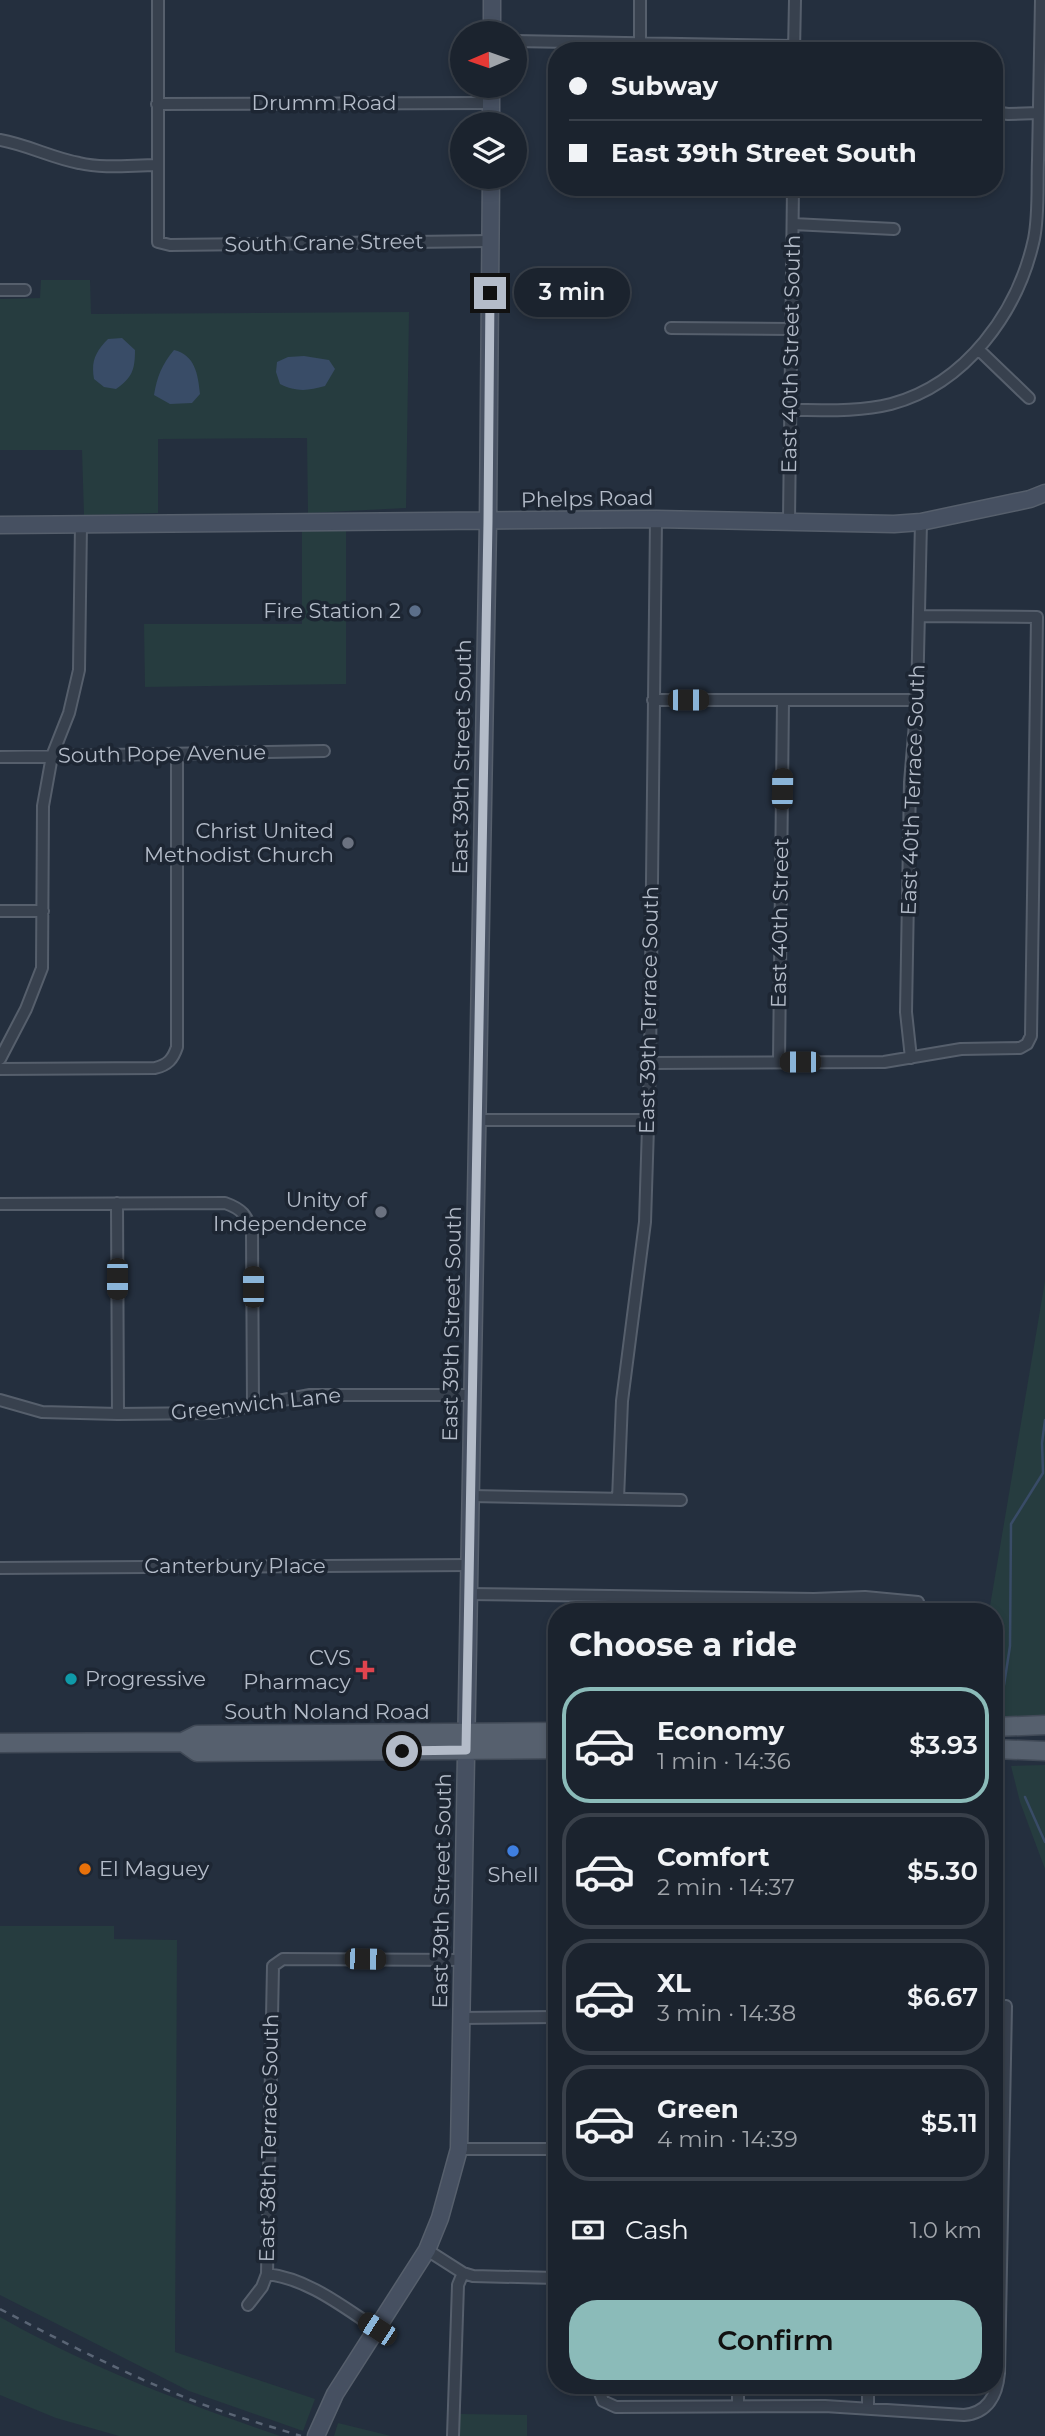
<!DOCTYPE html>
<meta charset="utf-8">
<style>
:root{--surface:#1b232e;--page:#242b36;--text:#f1f3f6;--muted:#a0a4aa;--line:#39404a;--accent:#8bbbb9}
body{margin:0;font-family:Montserrat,sans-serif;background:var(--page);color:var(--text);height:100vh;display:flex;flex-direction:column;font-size:26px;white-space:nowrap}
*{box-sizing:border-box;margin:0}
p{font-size:23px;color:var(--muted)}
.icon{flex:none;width:38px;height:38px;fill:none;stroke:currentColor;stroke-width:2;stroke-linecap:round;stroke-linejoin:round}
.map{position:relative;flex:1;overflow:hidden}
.details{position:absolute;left:548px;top:1603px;width:455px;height:791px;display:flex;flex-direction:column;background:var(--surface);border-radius:28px;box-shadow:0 4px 10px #0003,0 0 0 2px var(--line)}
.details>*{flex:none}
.banner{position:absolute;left:548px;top:42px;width:455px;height:154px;border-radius:28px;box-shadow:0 4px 10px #0003,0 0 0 2px var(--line);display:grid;align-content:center;height:154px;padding:0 21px;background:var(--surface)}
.needle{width:46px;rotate:268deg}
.fabs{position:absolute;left:450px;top:21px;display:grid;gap:14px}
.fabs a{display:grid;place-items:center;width:77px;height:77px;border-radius:50%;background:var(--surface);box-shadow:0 4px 10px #0003,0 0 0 2px var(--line);font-size:35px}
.end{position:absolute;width:32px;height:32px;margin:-16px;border:9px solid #b4bcc9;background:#111;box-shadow:0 0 0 4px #111}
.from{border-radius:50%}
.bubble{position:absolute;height:49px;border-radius:24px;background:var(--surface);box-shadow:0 4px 10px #0003,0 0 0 2px var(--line);font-size:23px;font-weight:600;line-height:49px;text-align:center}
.car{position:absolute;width:21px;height:42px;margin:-21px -10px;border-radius:9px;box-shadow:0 0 5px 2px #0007;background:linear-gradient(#222 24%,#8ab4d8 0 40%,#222 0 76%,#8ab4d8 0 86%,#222 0)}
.banner b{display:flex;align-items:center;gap:24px;height:66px;font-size:26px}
.banner b+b{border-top:2px solid var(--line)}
.banner i{width:18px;height:18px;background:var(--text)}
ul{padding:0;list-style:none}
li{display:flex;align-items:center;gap:21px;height:116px;margin:0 14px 10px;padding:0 7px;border:4px solid var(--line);border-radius:28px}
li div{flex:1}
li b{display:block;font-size:26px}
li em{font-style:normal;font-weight:600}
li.active{border-color:var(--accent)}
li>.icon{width:63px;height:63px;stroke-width:1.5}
h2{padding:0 21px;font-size:32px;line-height:84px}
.pay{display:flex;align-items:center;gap:18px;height:77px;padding:0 21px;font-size:26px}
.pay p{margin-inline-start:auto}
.primary-button{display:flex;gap:14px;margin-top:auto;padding:14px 21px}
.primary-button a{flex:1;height:80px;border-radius:28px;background:var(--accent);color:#111;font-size:28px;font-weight:600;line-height:80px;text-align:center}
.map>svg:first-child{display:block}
.green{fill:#263c3f}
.water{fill:#394c67}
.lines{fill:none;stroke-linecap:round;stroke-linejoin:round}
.stream{stroke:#394c67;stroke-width:2.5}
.street-casing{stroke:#565f6c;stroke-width:14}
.secondary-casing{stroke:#565f6c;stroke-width:19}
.primary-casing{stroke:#414a57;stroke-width:21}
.street{stroke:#38414e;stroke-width:10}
.secondary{stroke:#465061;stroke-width:16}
.primary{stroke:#56606e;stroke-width:18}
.rail{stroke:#5a6575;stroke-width:2.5;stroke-dasharray:7 7;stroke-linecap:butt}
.route{stroke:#b4bcc9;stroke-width:9}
.service-dot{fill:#5c6f8a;stroke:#1d2633;stroke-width:2.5}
.worship-dot{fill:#6b7280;stroke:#1d2633;stroke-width:2.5}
.health-dot{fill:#e0444e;stroke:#1d2633;stroke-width:2.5}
.culture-dot{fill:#0f9aa8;stroke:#1d2633;stroke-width:2.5}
.shop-dot{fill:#3f7fe0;stroke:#1d2633;stroke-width:2.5}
.food-dot{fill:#e8710a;stroke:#1d2633;stroke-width:2.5}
.labels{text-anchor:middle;stroke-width:7;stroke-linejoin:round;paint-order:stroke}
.street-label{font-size:21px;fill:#b4bcc9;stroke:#1d2633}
.poi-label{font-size:21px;fill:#b4bcc9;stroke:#1d2633;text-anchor:end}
</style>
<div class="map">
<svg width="1045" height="2436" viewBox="0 0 1045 2436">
<rect width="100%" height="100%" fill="#242f3e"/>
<path class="green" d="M 41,280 L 90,280 L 91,314 L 409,312 L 406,508 L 308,513 L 307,438 L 158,439 L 158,513 L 84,515 L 82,450 L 0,450 L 0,299 L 40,298 Z
M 302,530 L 346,530 L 346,684 L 145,687 L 144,624 L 302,624 Z
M 1045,1281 L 1045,1716 L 994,1719 L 994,1612 L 989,1612 Z
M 1045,1765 L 1045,1869 L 1020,1802 L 1011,1766 Z
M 0,1926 L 114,1926 L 114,1939 L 177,1940 L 175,2352 L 315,2399 L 303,2431 L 189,2391 L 0,2295 Z
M 0,2317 C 88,2367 184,2403 280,2436 L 119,2436 L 56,2418 L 0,2395 Z
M 460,2414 L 527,2415 L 527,2436 L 459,2436 Z
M 338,2423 L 391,2436 L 334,2436 Z"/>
<path class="water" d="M 122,338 L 135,350 C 135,370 132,378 116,389 L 104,387 L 94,379 C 91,362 95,352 108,339 Z
M 174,350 C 195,355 198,374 200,394 L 192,403 L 170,404 L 154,395 C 157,377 162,364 174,350 Z
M 304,356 L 329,360 L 335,369 L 325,386 C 308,391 296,392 280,384 L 276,372 L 277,362 L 288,357 Z"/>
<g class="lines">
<path class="stream" d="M 994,1680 L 1004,1678
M 1004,1685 L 1010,1646 L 1011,1524 L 1043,1473 L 1042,1443 L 1045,1420
M 1025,1797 L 1045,1842"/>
<g class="street-casing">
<path id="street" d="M 158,0 L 158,242 L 170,245 L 490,241
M 514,41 L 794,46 L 848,51
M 640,44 L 640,0
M 794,51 L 795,0
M 157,104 L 491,103
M 994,112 L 1008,114 L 1039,113
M 0,140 C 28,145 52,158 79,163 C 104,169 131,165 157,165
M 747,187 L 793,188
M 793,224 L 894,229
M 0,290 L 25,290
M 671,328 L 791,329
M 978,349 L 1029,398
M 790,410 C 823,410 859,412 891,404 C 966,384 1018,312 1034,239 C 1039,214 1037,186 1038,160 C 1039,106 1040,53 1041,0
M 789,521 L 793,187
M 653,700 L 917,700
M 0,757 L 324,751
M 0,911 L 43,911
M 911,1058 L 906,1012 L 910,782 L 917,700 L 921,522
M 0,1059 L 26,1009 L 42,968 L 43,806 L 52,756 L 69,713 L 79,670 L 81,524
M 779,1062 L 783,700
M 650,1063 L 884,1062 L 961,1049 L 1020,1048 L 1027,1044 L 1031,1036 L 1037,617 L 919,616
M 0,1069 L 155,1068 C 168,1065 173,1059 177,1047 L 177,755
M 476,1120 L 648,1120
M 117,1203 L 118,1414
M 0,1204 L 225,1203 C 242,1209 247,1215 252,1233 L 253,1406
M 0,1400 L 42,1412 L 118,1414 L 213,1413 L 310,1395 L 472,1395
M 471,1496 L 681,1500
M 618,1499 L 622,1401 L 645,1222 L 650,1063 L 656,519
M 0,1568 L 469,1565
M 468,1594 L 814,1599 L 865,1597 L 918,1602
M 808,1612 L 814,1599
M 461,2018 L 556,2017
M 459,2149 L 556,2149
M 427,2250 L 463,2273 L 473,2276 L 556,2278
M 267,2274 C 309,2279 343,2307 377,2329
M 248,2305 L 262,2287 L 267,2274 L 273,1966 L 283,1959 L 461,1960
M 597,2385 L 603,2401 L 616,2407 L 825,2406 L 964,2415 C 988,2413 997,2395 999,2373 L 1006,2006
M 738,2385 L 738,2406
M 868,2408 L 868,2385
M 453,2436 L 458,2285 L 463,2273"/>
</g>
<g class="secondary-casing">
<path id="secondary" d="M 492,33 L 492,0
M 491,124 L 491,86
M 0,525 L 656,519 L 894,524 L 921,522 L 1030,499 L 1045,493
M 316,2436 L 335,2394 L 427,2250 L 440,2218 L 459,2149 L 488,522 L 491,177"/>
</g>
<g class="primary-casing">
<path id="primary" d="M 994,1727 L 1045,1725
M 183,1742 L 197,1752 L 556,1749
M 0,1743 L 183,1742 L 197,1735 L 556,1732
M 994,1749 L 1045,1751"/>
</g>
<use href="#street" class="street"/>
<use href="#secondary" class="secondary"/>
<use href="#primary" class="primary"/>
<path class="rail" d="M 0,2309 C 63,2342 127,2375 194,2401 C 229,2415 266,2425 301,2436"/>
</g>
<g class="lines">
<path class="route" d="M 402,1751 L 466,1750 L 488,522 L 490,293"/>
</g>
<circle class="service-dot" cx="415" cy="611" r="7"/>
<g class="worship-dot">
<circle cx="348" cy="843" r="7"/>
<circle cx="381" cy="1212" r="7"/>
</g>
<path class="health-dot" d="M361.5 1659.5h7v7h7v7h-7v7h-7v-7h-7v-7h7z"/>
<circle class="culture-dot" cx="71" cy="1679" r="7"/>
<circle class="shop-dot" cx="513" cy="1851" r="7"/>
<circle class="food-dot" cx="85" cy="1869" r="7"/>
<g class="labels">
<g class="street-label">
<text x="324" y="110">Drumm Road</text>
<text transform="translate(324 243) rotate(-1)" y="7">South Crane Street</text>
<text transform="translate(791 354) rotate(-89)" y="7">East 40th Street South</text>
<text transform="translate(587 499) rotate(-1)" y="7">Phelps Road</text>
<text transform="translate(162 754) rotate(-1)" y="7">South Pope Avenue</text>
<text transform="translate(462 757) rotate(-89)" y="7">East 39th Street South</text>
<text transform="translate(913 790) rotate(-88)" y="7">East 40th Terrace South</text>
<text transform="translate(780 923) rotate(-89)" y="7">East 40th Street</text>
<text transform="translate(649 1010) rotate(-89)" y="7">East 39th Terrace South</text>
<text transform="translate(452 1324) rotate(-89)" y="7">East 39th Street South</text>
<text transform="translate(256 1404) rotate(-6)" y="7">Greenwich Lane</text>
<text x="235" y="1573">Canterbury Place</text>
<text x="327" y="1719">South Noland Road</text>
<text transform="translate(442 1891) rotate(-89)" y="7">East 39th Street South</text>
<text transform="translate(269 2138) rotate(-89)" y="7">East 38th Terrace South</text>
</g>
<g class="poi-label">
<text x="401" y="618">Fire Station 2</text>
<text x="334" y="838">Christ United<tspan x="334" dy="24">Methodist Church</tspan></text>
<text x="367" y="1207">Unity of<tspan x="367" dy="24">Independence</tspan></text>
<text x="351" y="1665">CVS<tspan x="351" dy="24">Pharmacy</tspan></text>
<text x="85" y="1686" text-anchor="start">Progressive</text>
<text x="99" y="1876" text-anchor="start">El Maguey</text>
<text x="513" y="1882" text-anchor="middle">Shell</text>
</g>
</g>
</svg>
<div class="fabs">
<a><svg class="needle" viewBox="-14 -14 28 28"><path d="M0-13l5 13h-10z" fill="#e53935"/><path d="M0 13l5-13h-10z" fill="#a0a4aa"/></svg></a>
<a><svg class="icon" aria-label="layers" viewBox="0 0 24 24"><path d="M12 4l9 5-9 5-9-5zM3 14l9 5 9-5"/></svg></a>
</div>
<i class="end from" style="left:402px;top:1751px"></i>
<i class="end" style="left:490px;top:293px"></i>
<div class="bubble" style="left:514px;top:268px;width:116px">3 min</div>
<i class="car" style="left:688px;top:700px;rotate:90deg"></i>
<i class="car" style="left:782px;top:789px;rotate:1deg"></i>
<i class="car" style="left:800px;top:1062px;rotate:270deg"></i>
<i class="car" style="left:117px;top:1279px;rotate:180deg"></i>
<i class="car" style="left:253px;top:1287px;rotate:0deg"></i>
<i class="car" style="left:365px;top:1959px;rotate:91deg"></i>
<i class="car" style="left:377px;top:2329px;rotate:303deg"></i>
<div class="banner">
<b><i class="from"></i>Subway</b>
<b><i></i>East 39th Street South</b>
</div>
<section class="details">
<h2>Choose a ride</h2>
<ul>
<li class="active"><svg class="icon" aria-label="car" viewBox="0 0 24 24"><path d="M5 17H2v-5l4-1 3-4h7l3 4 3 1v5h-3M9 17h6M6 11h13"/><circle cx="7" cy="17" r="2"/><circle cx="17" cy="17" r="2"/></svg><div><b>Economy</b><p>1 min · 14:36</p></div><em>$3.93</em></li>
<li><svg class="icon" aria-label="car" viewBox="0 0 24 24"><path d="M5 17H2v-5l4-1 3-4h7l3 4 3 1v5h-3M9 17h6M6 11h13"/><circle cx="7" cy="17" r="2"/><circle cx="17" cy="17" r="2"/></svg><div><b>Comfort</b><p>2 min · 14:37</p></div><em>$5.30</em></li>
<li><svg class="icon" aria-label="car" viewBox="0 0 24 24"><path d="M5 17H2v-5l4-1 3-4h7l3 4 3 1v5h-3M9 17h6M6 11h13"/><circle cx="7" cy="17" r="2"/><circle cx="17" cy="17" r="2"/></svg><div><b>XL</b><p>3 min · 14:38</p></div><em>$6.67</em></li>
<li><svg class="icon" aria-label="car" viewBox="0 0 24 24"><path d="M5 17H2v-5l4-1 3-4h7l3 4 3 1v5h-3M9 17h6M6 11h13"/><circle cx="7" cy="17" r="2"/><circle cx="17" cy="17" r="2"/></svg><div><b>Green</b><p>4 min · 14:39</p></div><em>$5.11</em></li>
</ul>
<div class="pay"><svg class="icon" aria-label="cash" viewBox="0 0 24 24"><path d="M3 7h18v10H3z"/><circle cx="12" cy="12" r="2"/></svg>Cash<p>1.0 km</p></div>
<div class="primary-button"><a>Confirm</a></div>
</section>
</div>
